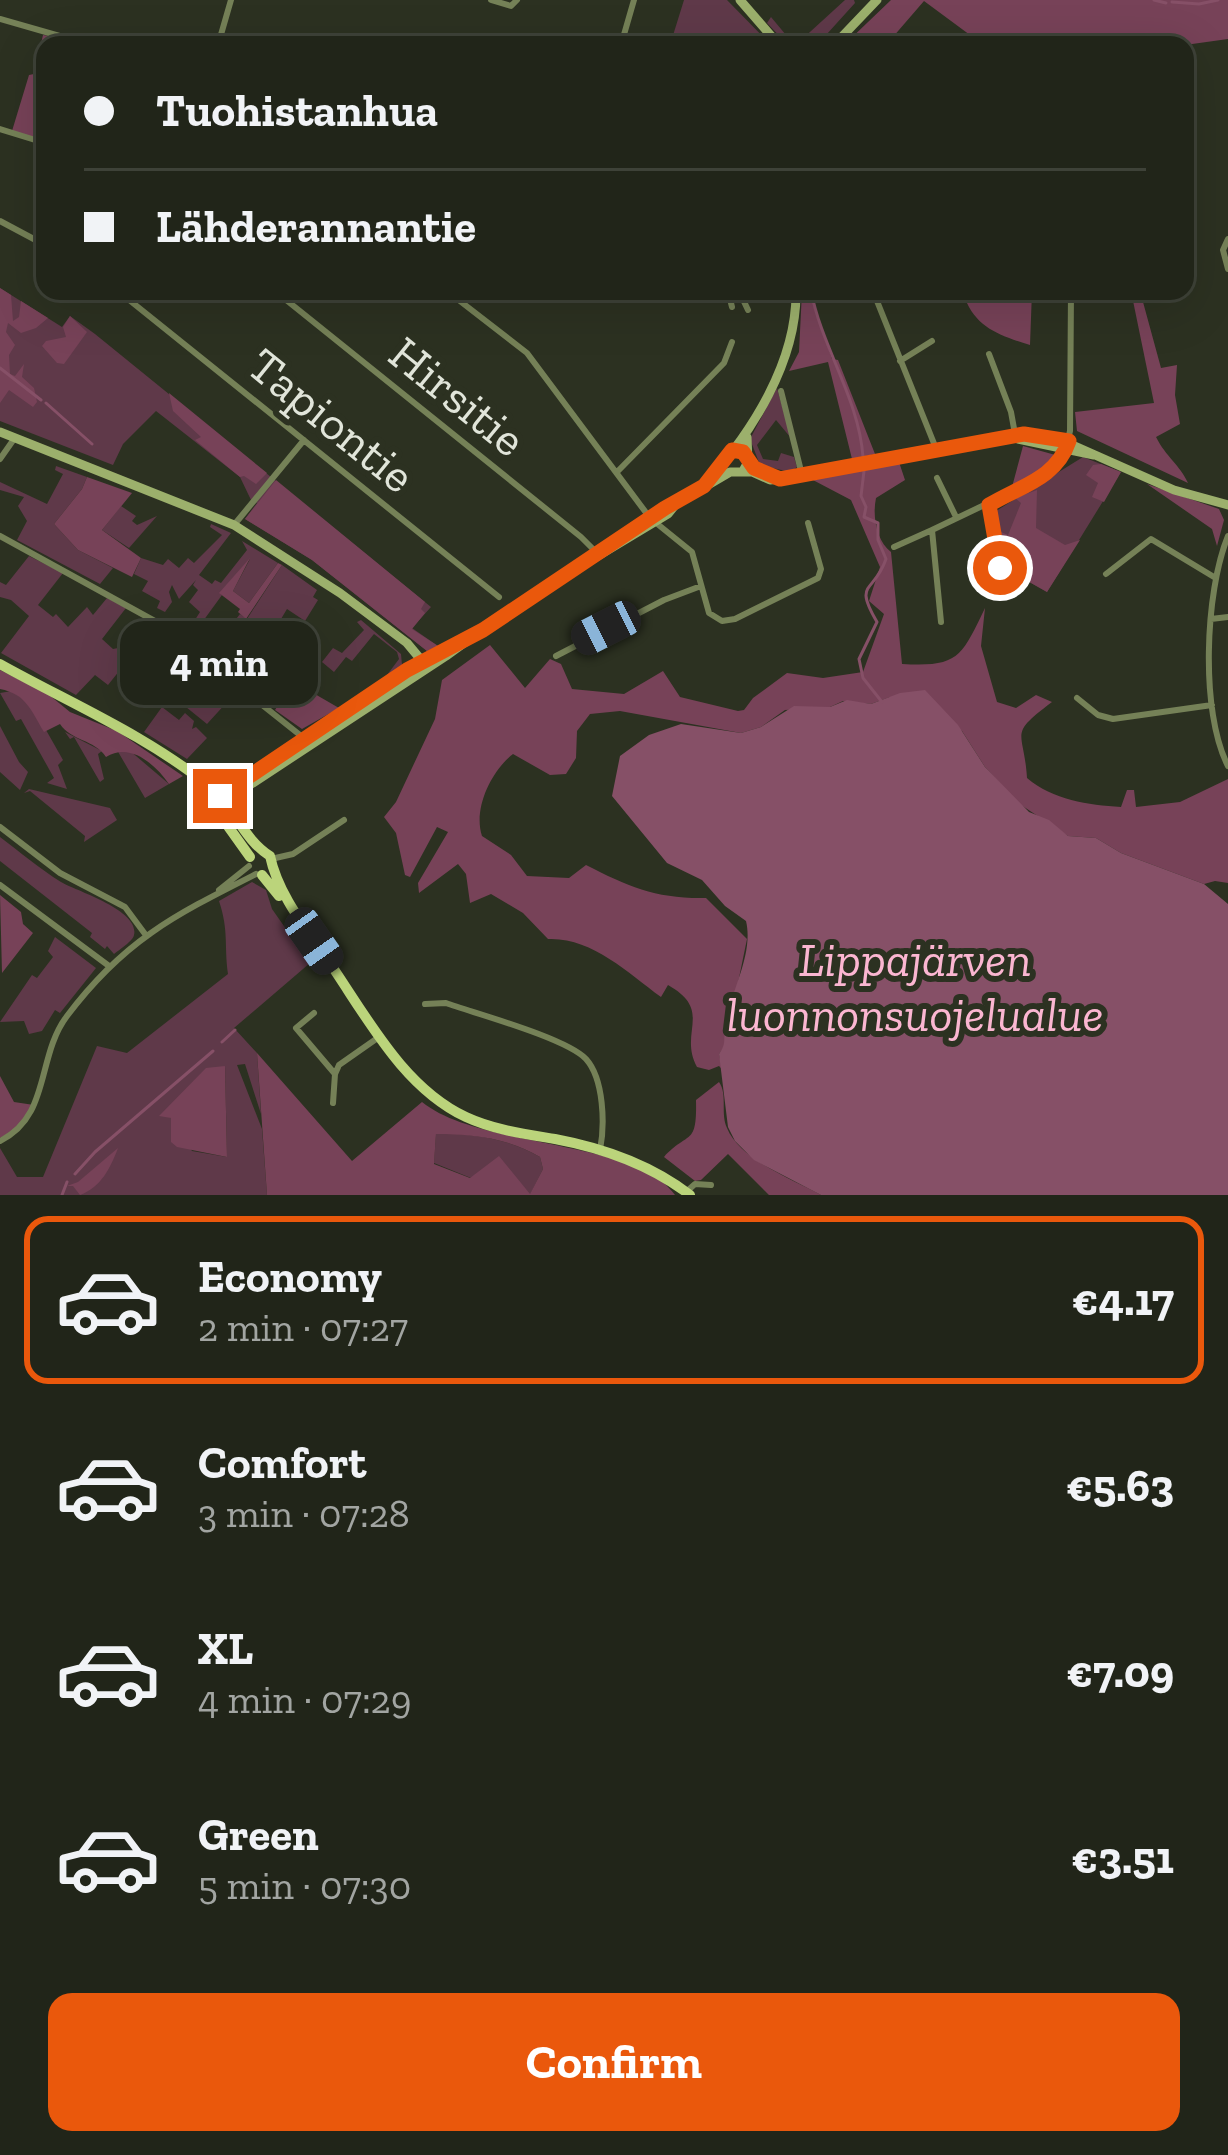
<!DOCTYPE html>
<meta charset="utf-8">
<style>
:root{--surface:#212519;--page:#292d22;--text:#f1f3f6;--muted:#a2a5a2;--line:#3e4238;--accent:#ea580c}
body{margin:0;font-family:"Zilla Slab",serif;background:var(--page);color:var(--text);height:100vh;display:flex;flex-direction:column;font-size:45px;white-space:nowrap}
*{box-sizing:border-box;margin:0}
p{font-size:39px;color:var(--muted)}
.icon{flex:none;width:66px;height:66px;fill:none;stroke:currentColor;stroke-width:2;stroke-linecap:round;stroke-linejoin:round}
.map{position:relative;height:1195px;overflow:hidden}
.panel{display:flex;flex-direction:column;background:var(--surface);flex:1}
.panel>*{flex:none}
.guide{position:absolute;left:36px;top:36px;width:1158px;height:264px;border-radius:24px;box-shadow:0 12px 48px #0002,0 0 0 3px var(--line);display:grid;align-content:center;height:264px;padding:0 48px;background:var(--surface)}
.end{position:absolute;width:54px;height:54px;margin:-27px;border:15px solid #ea580c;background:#fff;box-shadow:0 0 0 6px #fff}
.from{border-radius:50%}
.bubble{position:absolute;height:84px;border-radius:24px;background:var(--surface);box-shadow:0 12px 48px #0002,0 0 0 3px var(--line);font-size:39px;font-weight:700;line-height:84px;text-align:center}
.car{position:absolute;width:36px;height:72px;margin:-36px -18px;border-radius:15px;box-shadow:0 0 9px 3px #0007;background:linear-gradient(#222 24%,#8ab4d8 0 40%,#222 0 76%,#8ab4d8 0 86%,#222 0)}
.guide b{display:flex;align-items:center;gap:42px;height:114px;font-size:45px}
.guide b+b{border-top:3px solid var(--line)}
.guide i{width:30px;height:30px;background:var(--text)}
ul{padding:21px 0 0;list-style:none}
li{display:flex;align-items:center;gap:36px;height:168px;margin:0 24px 18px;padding:0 24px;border:6px solid transparent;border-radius:24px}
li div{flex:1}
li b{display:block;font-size:45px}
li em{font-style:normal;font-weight:700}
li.selected{border-color:var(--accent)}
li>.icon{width:108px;height:108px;stroke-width:1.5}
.action{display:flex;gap:24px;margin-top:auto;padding:24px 48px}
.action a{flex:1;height:138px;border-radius:24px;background:var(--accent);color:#fff;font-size:48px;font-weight:700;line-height:138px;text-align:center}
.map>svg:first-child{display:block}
.green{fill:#5f3949;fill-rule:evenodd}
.forest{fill:#774258;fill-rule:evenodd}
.water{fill:#865067}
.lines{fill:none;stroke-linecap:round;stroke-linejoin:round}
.stream{stroke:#865067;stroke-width:3}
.street{stroke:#758157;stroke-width:6}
.secondary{stroke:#9cb06c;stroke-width:9}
.primary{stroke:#bbd47b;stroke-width:10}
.route{stroke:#ea580c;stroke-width:15}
.labels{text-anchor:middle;stroke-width:12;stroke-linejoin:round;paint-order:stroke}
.street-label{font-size:48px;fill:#e1e5da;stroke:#2c3121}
.park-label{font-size:48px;font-style:italic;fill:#fbb6d1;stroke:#2c3121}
</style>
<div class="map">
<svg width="1228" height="1195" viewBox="0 0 1228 1195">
<rect width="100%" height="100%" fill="#2c3121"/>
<path class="green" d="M 684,0 L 727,0 L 771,45 L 670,45 Z
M 845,0 L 854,0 L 855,3 L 817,45 L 788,45 L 767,23 L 771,17 L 791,41 L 799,42 Z
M 0,288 L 62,327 L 70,316 L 95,334 L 431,607 L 412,628 L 438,646 L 427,651 L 312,560 L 245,519 L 257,503 L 251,500 L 240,477 L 156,411 L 123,444 L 113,465 L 0,421 Z
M 777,388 L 791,438 L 776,420 L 757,445 L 763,459 L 778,461 L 781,453 L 794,457 L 797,467 L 790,472 L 760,465 L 750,439 Z
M 1083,457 L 1121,472 L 1047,592 L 1008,570 L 996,511 Z
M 56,466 L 87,477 L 82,489 L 54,524 L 78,550 L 113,568 L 100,584 L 17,540 L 27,521 L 18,506 L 24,497 L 0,490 L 0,482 L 47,504 L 63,474 L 55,470 Z
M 121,506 L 136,516 L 132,521 L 137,525 L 157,516 L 129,548 L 102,530 Z
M 211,524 L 231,533 L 199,575 L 212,584 L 215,580 L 221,583 L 247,550 L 242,541 L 278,563 L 249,603 L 233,591 L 250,559 L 220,593 L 222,595 L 190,639 L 209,654 L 209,658 L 184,637 L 200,612 L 189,602 L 198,590 L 193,585 L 196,580 L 179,599 L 172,585 L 169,592 L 172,602 L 165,612 L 157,608 L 160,601 L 142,591 L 148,581 L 134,574 L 141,558 L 163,565 L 168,559 L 179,568 L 188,558 L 194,563 L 222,535 L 210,527 Z
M 29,556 L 63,573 L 38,605 L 53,617 L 56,614 L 68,627 L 87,607 L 93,615 L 107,598 L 126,608 L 102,639 L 113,649 L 118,648 L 124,638 L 137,634 L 144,640 L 151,624 L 182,645 L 174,656 L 186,665 L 195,656 L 218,675 L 207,687 L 197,688 L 185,680 L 175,694 L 187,703 L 194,693 L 209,692 L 223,678 L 238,690 L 207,724 L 128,660 L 108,685 L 95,675 L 76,695 L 1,653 L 29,616 L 11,600 L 0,597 L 0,582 L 6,585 Z
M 282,565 L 317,590 L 313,597 L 318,600 L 305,621 L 287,609 L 281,619 L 285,623 L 283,633 L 304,626 L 318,641 L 293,681 L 277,670 L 273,674 L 270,672 L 274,664 L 267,652 L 272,643 L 269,640 L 243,684 L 232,675 L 242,655 L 256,653 L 265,638 L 259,634 L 254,642 L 246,635 L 253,625 L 247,620 L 233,638 L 239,652 L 227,670 L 222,667 L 225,661 L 218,655 L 235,631 L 230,627 L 240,614 L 247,619 Z
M 361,620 L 401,654 L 402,665 L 381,683 L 399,659 L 397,652 L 374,634 L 352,661 L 346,657 L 334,672 L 322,662 L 333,648 L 342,653 L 364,630 L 357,622 Z
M 12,691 L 33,707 L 63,760 L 58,765 L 67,789 L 47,783 L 54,778 L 21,719 L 16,721 L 0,693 Z
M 162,707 L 179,720 L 185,713 L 194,721 L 192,729 L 196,727 L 207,738 L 187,759 L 144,732 Z
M 0,726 L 19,762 L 28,772 L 20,790 L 0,772 Z
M 65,732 L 102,751 L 98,754 L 104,779 L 100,782 L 74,737 L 70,739 Z
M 117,750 L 129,750 L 169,784 L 145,798 Z
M 29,789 L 110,808 L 117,820 L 84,842 L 85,836 L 30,791 L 24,793 Z
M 0,837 C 20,852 40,869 61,882 C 76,891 140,910 134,935 C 133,941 119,950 114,954 L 107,946 L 105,949 L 90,937 L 92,933 L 0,861 Z
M 252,882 L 266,890 L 272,909 L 310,963 L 234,1028 L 257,1053 L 261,1114 L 245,1064 L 237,1065 L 262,1129 L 267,1195 L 0,1195 L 0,1148 L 17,1177 L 43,1177 L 97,1046 L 127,1053 L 228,974 C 224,945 229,931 219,901 ZM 225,1066 L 227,1157 L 192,1151 L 172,1118 L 164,1115 Z
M 55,937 L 96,968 L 60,1013 L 55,1010 L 42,1031 L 29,1034 L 24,1021 L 0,1022 L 32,975 L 37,978 L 53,957 L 48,951 Z
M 436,1133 C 472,1134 508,1138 540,1157 L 543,1169 L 530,1195 L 494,1163 L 471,1178 L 434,1163 Z"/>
<path class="forest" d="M 891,0 L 1228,0 L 1228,39 L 1185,45 L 970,45 L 970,35 L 924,1 L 886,45 L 844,45 Z
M 43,35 L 54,37 L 52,45 L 45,45 L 45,141 L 12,131 L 29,75 L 34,74 Z
M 0,288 L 11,295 L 13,321 L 19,317 L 21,301 L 48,318 L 36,328 L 21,333 L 8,323 L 6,332 L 15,345 L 9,355 L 10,374 L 15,376 L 24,364 L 22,377 L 34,388 L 37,402 L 33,407 L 9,390 L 0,403 Z
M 802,291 L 820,291 L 822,300 L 813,304 L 832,359 L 838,360 L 875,454 L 852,459 L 828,362 L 789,371 L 799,352 Z
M 947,291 L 1032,291 L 1030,345 C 1001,336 976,328 965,298 L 950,302 Z
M 1131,291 L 1140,291 L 1161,368 L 1177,365 L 1175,395 L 1180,424 L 1156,437 C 1166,457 1180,465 1188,483 L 1077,431 L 1075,412 L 1154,403 Z
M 70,316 L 87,332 L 64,364 L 57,363 L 42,346 L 46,341 L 66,337 L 63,327 Z
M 169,393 L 267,473 L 256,484 L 244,476 L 240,477 L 195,440 L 201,437 L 173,411 Z
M 1023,446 L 1059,456 L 1038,476 L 1012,487 Z
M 899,462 L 905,480 L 876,498 C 872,517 877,542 891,552 L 902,664 C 958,667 961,658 985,608 L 981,646 L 997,702 L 1016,708 L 1036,695 L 1052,702 C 1007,736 1024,729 1027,778 C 1053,800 1088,805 1121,807 L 1127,790 L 1134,790 L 1136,807 L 1180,802 L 1228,779 L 1228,883 L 1215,881 L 1204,884 L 1121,853 L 1096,838 L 1068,836 L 1018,803 L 985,767 L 962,731 L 890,697 L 871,704 L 843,701 L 830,707 L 785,710 L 761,727 L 741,733 L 620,711 L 590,714 L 577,731 L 576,758 L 566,774 L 550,775 L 513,754 C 491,771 473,809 482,836 L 511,855 L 527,876 L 569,878 L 586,865 C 629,887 657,899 706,898 L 747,939 L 725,1046 L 719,1054 L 722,1069 L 719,1066 L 709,1070 L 697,1067 C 678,1032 714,1011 668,985 L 661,997 C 627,972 591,937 548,939 L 523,913 L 491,894 L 470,903 L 466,874 L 458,864 L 419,893 L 418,883 L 448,832 L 437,827 L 410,877 L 405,875 L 396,833 L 384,817 L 396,802 L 435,719 L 442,680 L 490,645 L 525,688 L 550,659 L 561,664 L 572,689 L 624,694 L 663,671 L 680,697 L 738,711 L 744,710 L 753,698 L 787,673 L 823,678 L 863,672 L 884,614 L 869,601 L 880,567 L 851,500 L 811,479 Z
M 1101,464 L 1121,472 L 1104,502 L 1092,497 L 1098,483 L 1086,475 L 1093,465 Z
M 87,477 L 132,493 L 102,530 L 141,558 L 132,577 L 78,550 L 54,524 L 82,489 Z
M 276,480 L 425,602 L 421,609 L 425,613 L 412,629 L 438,646 L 427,651 L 312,560 L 245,519 Z
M 1147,484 L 1219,509 L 1224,520 L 1217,546 L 1212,529 Z
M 1037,490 L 1036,528 L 1065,545 L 1080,540 L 1047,592 L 1008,570 L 1001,532 L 1008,535 L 1021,503 L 1015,498 Z
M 250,558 L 233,591 L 249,603 L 278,563 L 282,565 L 246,619 L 238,612 L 240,609 L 219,593 Z
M 302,667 L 306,671 L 301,686 L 339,708 L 302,729 L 275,710 Z
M 0,670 L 48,694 L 70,712 L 117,731 L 183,776 L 169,784 C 155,764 130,742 106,757 C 94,739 71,741 60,724 L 44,732 C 31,710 26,694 0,689 Z
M 0,895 L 21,912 L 23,924 L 33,933 L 2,973 Z
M 257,1053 L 352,1161 L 422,1102 C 480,1149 636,1139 675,1195 L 267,1195 ZM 436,1134 C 472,1134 508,1138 540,1157 L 543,1169 L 530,1194 L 499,1156 L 470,1178 L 434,1164 Z
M 225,1066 L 227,1157 L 177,1147 L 171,1142 L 171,1118 L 159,1116 L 206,1068 Z
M 0,1076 L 14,1102 L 34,1105 L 16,1129 L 0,1138 Z
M 719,1082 C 728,1095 720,1113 727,1128 C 740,1160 792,1179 821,1195 L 769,1195 L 728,1154 L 701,1180 L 695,1181 L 664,1157 C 689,1130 697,1147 696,1100 Z
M 118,1148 C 110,1169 101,1187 80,1195 L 73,1186 L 67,1186 L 78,1182 Z"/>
<path class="water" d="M 925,690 L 958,725 L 985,767 L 1029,812 L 1049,820 L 1068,836 L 1096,838 L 1121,853 L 1204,884 L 1228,904 L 1228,1195 L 821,1195 L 754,1160 L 735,1141 L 728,1127 L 719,1054 C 727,1043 723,1039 725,1026 C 730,992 754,955 746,921 L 725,906 L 702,880 L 667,863 L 612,796 L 620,756 L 649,735 L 681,724 L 741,733 L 761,727 L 794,706 L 830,707 L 847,700 L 871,704 L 900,693 Z"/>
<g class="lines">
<path class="stream" d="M 1154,0 L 1166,3
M 1172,2 L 1199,4 L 1218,0
M 811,291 C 822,348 859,399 863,457
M 0,368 L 41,400
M 46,403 L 92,444
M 864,471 L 861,496 L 866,507 L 864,517 L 878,523 L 878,540 L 886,559 C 874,594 853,581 877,622 L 859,659 L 863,678 L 882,702
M 222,1042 L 235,1030
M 75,1174 L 95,1152 L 213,1051
M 62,1195 L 67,1182"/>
<path class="street" d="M 491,0 L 511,6 L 517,0
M 0,19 L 91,45
M 218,45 L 231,0
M 621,45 L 634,0
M 0,129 L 45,143
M 0,221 L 45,245
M 1228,239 L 1223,250 L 1228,269
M 126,291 L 123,295 L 499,597
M 275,291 L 581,537 L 598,554
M 447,291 L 527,353 L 650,518 L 692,552 L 709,613 L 722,621 L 735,619 L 818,578 L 821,569 L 808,523
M 728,291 L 732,307
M 739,291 L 748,310
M 873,291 L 937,451
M 989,354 L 1011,412 L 1015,434
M 900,361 L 932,341
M 781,391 L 802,475
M 0,459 L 14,439
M 617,472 L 724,363 L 732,342
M 937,478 L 956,517
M 989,505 L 1002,576
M 234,525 L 304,440
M 0,536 L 162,625 L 310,743
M 1228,536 C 1205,592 1200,712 1228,766
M 894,547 L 932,530
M 1106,574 L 1151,539 L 1214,577
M 1211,619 L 1228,617
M 941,622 L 932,530 L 1045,476 L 1064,455 L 1070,431 L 1071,291
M 556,656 L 664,600 L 701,586
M 1077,698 L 1098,715 L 1113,719 L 1212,705
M 0,827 L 60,873 L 125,907 L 145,934
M 271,859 L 293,854 L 344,820
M 0,885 L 109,966
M 219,890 L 249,866
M 425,1004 L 446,1003 C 477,1014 566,1038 586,1059 C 604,1079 605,1125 600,1150
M 314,1013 L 296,1028 L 335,1074 L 333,1103
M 335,1074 L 339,1065 L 379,1037
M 0,1141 C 51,1116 36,1057 67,1016 C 124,940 175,915 256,874
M 686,1192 L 695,1184 L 711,1185"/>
<path class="secondary" d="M 740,0 L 779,45
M 834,45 L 877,0
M 0,432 L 234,525 L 340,593 L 407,643 L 427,667
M 1018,439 L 1094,455
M 959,445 L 1024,434 L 1059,439 L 1174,490 L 1228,505
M 743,471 L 748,462 L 747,437
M 707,482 C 752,432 797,362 796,291
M 645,522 L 730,472 L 752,472 L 770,480 L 792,478 L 960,445
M 396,680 L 434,655 L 449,651
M 218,801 L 353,710
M 221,804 L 446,656 L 515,606 L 668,514 L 676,504"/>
<path class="primary" d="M 0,664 C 70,703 148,736 210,787 C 234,807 244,840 270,856 C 278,894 305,927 327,959 C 366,1015 402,1087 466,1117 C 494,1130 525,1134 555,1139 C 603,1148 651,1165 690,1195
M 195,780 L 250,857
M 262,875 L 279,896"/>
</g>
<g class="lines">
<path class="route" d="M 220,796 L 407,670 L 483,630 L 665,508 L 704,486 L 732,450 L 743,452 L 754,468 L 780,479 L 1024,434 L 1069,441 C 1056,479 1020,486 989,505 L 1000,568"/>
</g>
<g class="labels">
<g class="street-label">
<text transform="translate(458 396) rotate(39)" y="17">Hirsitie</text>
<text transform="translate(332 420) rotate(39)" y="17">Tapiontie</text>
</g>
<g class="park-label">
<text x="915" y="976">Lippajärven<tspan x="915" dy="55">luonnonsuojelualue</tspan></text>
</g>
</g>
</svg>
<i class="end from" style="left:1000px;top:568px"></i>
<i class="end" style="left:220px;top:796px"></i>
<div class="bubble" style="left:120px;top:621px;width:198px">4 min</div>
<i class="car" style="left:606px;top:628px;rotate:243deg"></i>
<i class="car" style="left:314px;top:941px;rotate:145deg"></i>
<div class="guide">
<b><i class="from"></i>Tuohistanhua</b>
<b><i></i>Lähderannantie</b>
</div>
</div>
<section class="panel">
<ul>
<li class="selected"><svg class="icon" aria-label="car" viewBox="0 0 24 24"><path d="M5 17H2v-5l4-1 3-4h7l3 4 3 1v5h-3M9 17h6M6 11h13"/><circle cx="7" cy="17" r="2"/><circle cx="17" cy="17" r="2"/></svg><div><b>Economy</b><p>2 min · 07:27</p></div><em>€4.17</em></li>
<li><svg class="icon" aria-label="car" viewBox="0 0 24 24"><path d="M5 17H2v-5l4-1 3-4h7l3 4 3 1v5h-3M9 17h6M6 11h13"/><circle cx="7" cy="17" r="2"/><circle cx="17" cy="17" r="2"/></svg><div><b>Comfort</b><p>3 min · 07:28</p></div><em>€5.63</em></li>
<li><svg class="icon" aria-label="car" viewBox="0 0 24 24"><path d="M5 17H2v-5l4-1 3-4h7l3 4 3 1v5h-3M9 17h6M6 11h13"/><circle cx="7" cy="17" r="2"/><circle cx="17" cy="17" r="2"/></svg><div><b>XL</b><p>4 min · 07:29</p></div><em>€7.09</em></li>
<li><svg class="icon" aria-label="car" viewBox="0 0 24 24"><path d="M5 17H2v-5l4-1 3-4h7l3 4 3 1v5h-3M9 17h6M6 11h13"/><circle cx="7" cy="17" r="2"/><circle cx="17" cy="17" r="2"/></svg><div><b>Green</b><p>5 min · 07:30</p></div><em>€3.51</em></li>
</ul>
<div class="action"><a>Confirm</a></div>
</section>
